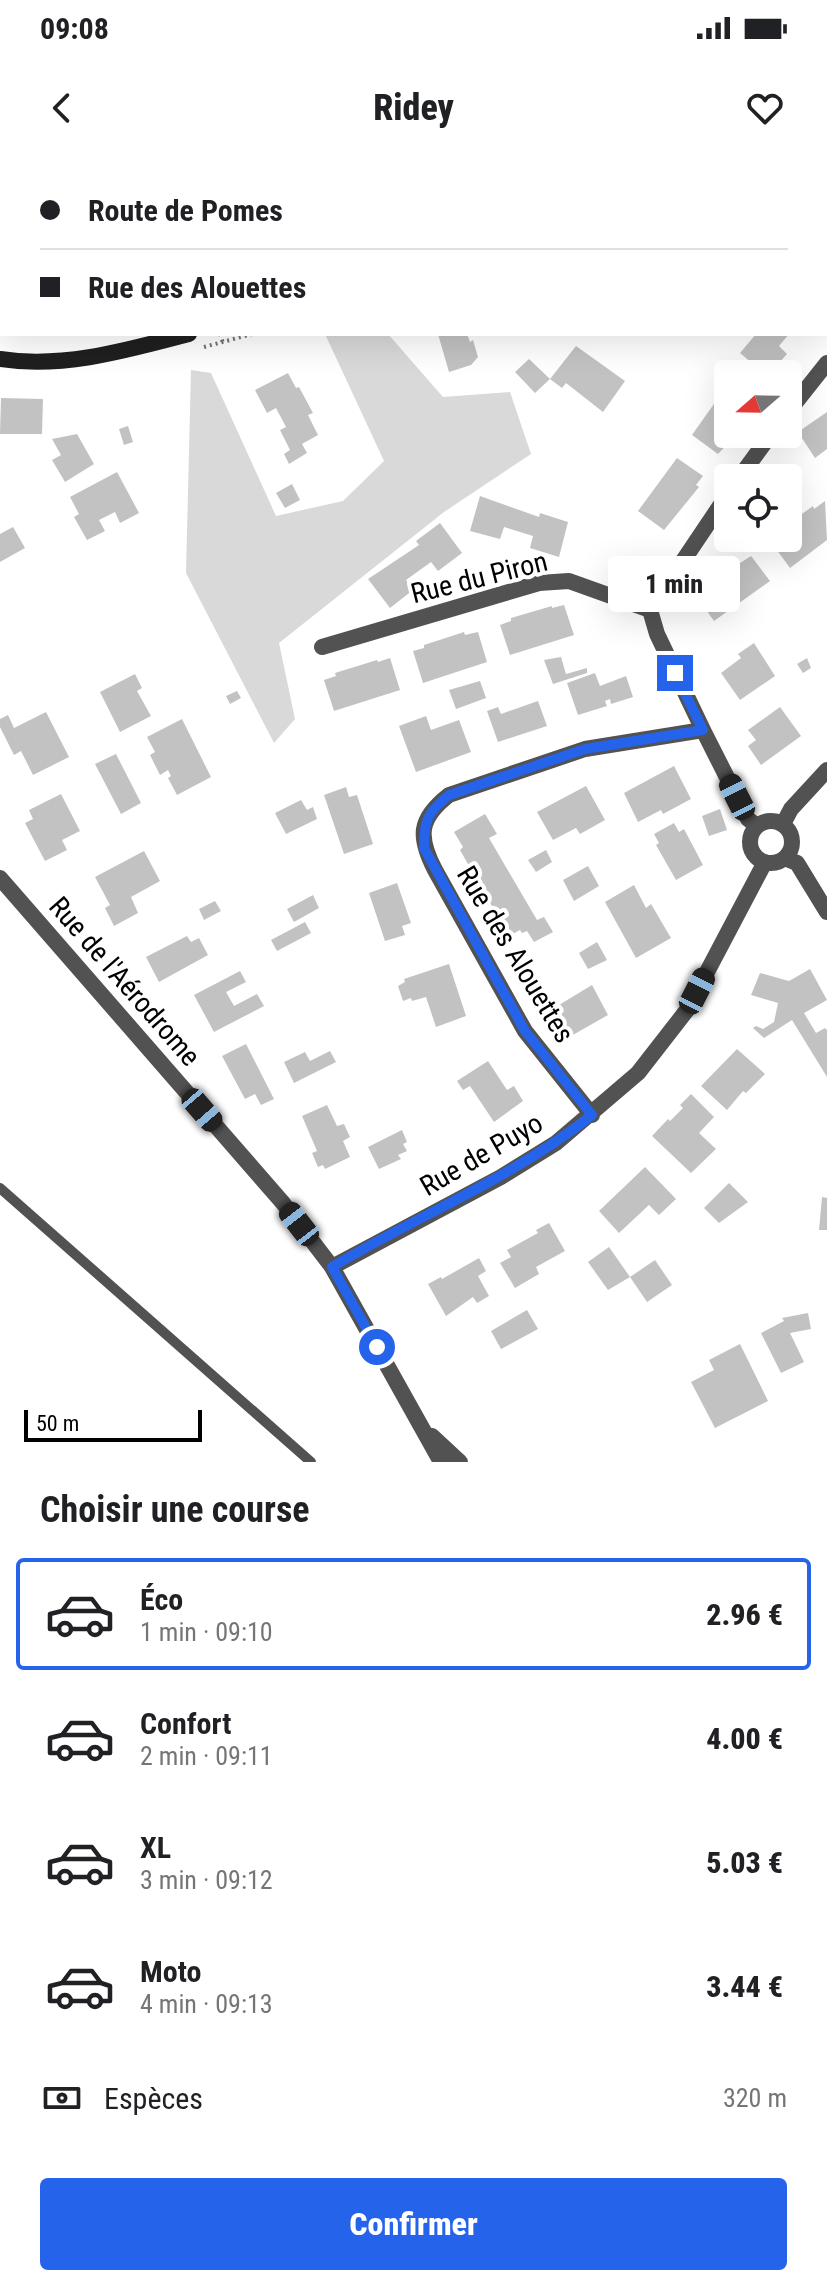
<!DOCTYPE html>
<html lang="fr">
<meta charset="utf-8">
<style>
:root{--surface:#fff;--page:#f6f6f6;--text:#202124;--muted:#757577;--line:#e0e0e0;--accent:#2563eb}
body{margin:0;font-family:"Roboto Condensed",sans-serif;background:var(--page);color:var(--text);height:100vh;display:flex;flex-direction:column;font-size:30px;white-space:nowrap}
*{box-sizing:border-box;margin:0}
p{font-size:26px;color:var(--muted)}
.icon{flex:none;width:44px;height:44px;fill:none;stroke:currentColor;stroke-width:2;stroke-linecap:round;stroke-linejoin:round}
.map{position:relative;height:1302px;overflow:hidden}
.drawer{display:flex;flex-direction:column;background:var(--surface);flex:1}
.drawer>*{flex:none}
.banner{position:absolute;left:0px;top:0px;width:828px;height:176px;box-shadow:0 8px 32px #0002;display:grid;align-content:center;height:176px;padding:0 40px;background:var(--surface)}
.needle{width:52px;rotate:250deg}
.controls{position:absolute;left:714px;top:200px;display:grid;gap:16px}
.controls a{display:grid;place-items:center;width:88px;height:88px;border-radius:8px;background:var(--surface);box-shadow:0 8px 32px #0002;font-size:40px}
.scale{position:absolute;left:24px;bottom:20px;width:178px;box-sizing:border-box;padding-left:8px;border:4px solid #000;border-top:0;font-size:22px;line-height:28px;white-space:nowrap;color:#000;-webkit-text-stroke:6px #fff;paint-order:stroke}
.end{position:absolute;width:36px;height:36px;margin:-18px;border:10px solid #2563eb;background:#fff;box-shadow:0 0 0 4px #fff}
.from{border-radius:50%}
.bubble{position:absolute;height:56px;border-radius:8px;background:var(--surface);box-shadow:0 8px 32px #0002;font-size:26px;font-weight:800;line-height:56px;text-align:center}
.car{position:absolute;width:24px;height:48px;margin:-24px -12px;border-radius:10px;box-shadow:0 0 6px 2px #0007;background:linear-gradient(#222 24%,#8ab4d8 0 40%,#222 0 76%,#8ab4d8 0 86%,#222 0)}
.banner b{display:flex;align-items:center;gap:28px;height:76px;font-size:30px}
.banner b+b{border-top:2px solid var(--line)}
.banner i{width:20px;height:20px;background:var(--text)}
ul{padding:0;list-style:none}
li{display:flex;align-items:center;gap:24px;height:112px;margin:0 16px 12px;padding:0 24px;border:4px solid transparent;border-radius:8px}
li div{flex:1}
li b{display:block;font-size:30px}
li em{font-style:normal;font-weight:800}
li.active{border-color:var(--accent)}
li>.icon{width:72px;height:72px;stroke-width:1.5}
h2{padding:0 40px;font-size:36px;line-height:96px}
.pay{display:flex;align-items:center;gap:20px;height:88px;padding:0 40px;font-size:30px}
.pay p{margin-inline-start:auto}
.primary-button{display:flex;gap:16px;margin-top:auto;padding:16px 40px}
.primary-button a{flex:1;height:92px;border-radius:8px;background:var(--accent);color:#fff;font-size:32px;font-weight:800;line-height:92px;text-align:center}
.status{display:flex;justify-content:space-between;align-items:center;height:56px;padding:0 40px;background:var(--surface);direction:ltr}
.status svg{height:22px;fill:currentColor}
header{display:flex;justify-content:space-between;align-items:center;height:104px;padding:0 40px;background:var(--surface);font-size:36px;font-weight:800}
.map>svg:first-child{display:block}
.green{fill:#d9d9d9}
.building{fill:#c2c2c2}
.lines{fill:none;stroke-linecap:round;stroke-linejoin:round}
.path{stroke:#747474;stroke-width:4;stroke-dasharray:2 4;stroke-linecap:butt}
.lane{stroke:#525252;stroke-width:10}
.street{stroke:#525252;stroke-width:16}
.secondary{stroke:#1f1f1f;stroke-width:16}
.route{stroke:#2563eb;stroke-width:10}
.labels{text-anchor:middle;stroke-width:8;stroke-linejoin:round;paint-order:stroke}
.street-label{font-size:28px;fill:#000;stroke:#fff}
</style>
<div class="status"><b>09:08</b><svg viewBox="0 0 49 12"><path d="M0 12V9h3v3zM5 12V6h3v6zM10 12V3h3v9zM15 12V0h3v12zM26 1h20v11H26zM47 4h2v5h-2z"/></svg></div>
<header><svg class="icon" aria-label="back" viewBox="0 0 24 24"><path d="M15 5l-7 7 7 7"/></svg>Ridey<svg class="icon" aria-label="heart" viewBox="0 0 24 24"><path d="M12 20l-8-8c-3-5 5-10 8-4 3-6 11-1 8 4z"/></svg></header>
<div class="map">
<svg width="827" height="1302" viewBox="0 0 827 1302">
<rect width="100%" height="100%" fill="#fff"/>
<path class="green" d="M 0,0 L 128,0 L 129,2 L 2,2 L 0,74 Z
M 325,174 L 388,174 L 443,237 L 510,232 L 531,294 L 444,352 L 279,483 L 295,559 L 274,583 L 186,413 L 191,210 L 211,213 L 276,356 L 343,341 L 384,301 Z"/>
<path class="building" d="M 438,174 L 467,174 L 470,182 L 473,180 L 478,197 L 471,205 L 449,212 Z
M 756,174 L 789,174 L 779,186 L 787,194 L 769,214 L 765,214 L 740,193 Z
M 576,186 L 625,221 L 603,252 L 566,223 L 562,228 L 550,219 Z
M 529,199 L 550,219 L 535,233 L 515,212 Z
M 288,213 L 296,228 L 299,227 L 313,253 L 308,255 L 318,275 L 302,284 L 307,293 L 289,304 L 284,294 L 290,290 L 280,270 L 286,267 L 276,248 L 267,253 L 255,230 Z
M 728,224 L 728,274 L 737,274 L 718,294 L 692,275 Z
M 1,238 L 43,239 L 42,274 L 0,274 Z
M 827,252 L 827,289 L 815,298 L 798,272 Z
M 128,266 L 133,282 L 124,285 L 119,269 Z
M 77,274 L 94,304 L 65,322 L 52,300 L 61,295 L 52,279 Z
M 677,298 L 703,316 L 696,325 L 699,327 L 664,370 L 638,351 Z
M 117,312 L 139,353 L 120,363 L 115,352 L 99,360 L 105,371 L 87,380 L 74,357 L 79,354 L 70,337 Z
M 292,324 L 300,340 L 285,348 L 276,333 Z
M 480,336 L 539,357 L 540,353 L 568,362 L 559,397 L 530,388 L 533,376 L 504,367 L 500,379 L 470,371 Z
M 825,341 L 827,380 L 790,408 L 771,382 L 776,378 L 788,378 L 788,364 L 813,346 L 814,349 Z
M 440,363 L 462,393 L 438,411 L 431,402 L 406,420 L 413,430 L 390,448 L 368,419 L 419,385 L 416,381 Z
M 13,367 L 25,388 L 0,402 L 0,374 Z
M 751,396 L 770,421 L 714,461 L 695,434 L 705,428 L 704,425 L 738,401 L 740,403 Z
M 564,445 L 574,475 L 510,495 L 500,465 L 511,461 L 511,458 L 552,446 L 552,448 Z
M 464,472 L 465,475 L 478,472 L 487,502 L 423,523 L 413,491 L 424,488 L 424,485 Z
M 754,483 L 775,516 L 740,540 L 721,513 L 741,498 L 738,494 Z
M 561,497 L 566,514 L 587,508 L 587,513 L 553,524 L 544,500 Z
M 390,498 L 400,530 L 334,551 L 324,520 L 336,516 L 335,513 L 377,500 L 378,502 Z
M 807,498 L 811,508 L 803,513 L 797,504 Z
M 595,513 L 600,526 L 626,516 L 633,537 L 611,544 L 610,539 L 605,541 L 607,546 L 578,555 L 567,523 Z
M 135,514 L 142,528 L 137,531 L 151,556 L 120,572 L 100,532 Z
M 480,521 L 486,538 L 456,549 L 449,530 Z
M 237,531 L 241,538 L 230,544 L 226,536 Z
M 538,541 L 547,566 L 498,582 L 487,551 L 498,547 L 501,554 Z
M 780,547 L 801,576 L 761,605 L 748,586 L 756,580 L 748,570 Z
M 46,552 L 69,597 L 33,615 L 21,591 L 14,595 L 0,567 L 0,559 L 8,555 L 14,568 Z
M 426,556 L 431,570 L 459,560 L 471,592 L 416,612 L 399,566 Z
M 182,559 L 211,617 L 177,635 L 168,618 L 171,616 L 168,610 L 160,615 L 150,595 L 155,592 L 147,577 Z
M 116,594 L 141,643 L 121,654 L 95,604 Z
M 674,606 L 691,639 L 663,654 L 661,650 L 638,662 L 624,633 Z
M 586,626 L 605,660 L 580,674 L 576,668 L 553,680 L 537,652 Z
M 346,627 L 349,637 L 357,635 L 373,684 L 344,694 L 324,635 Z
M 61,634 L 80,671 L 62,680 L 67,690 L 45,701 L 25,663 L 33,659 L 29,650 Z
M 301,640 L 307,650 L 313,647 L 317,659 L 286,674 L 275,653 Z
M 720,649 L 727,670 L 709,676 L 702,656 Z
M 485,654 L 497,674 L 489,678 L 537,760 L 544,757 L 553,772 L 534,782 L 527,771 L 522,773 L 520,770 L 509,776 L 460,690 L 463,687 L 454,672 Z
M 674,663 L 679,672 L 684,669 L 703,705 L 676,720 L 656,685 L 659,683 L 654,674 Z
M 546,690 L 552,702 L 536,712 L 528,700 Z
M 144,691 L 160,721 L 131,737 L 138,753 L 114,766 L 105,748 L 110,745 L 95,717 Z
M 588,706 L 599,726 L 574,741 L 563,720 Z
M 397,723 L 411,763 L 402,766 L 405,775 L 385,781 L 369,733 Z
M 634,725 L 646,748 L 651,744 L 671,778 L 636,798 L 605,742 Z
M 313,735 L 319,748 L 294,762 L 287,749 Z
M 215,741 L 221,751 L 204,760 L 199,749 Z
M 305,762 L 311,773 L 277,791 L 271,780 Z
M 187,776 L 191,782 L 199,778 L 208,795 L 159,822 L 146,797 Z
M 597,782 L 607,800 L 588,809 L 579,793 Z
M 449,804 L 466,856 L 436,867 L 426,837 L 412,841 L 411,838 L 403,841 L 398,826 L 405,822 L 404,819 Z
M 810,809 L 827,840 L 804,853 L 816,873 L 825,868 L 827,870 L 827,917 L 792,860 L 764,878 L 753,868 L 756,866 L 763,869 L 774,862 L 778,843 L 751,835 L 760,813 L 789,821 Z
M 240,811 L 246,822 L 226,832 L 234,846 L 257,834 L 264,846 L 214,872 L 194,835 Z
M 592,825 L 608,855 L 571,876 L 554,848 Z
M 246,884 L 274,939 L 261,945 L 255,934 L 245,939 L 222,896 Z
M 737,889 L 765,914 L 746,933 L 743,931 L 727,950 L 701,926 Z
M 330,891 L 336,902 L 294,923 L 284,902 L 305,892 L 310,901 Z
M 488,901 L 507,930 L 514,926 L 523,941 L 494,962 L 470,926 L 463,930 L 457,921 Z
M 691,934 L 714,957 L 699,973 L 716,989 L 691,1013 L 652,976 L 668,959 L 670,961 L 683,948 L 680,945 Z
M 327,945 L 337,966 L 344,964 L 350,977 L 343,981 L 350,997 L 325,1009 L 323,1005 L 318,1007 L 312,993 L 317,991 L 302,956 Z
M 402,970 L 407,982 L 403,984 L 407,991 L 398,995 L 401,999 L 379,1009 L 368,987 Z
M 645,1007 L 676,1039 L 659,1055 L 649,1045 L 619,1073 L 599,1051 Z
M 729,1023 L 748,1042 L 719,1063 L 704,1048 Z
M 822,1037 L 827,1038 L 827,1070 L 819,1070 Z
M 549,1063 L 565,1091 L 536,1107 L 539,1114 L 515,1128 L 500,1103 L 511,1097 L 507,1090 L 538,1073 L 536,1070 Z
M 609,1087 L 630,1117 L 655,1100 L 672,1125 L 647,1142 L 630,1117 L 608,1130 L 588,1102 Z
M 479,1098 L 486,1111 L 478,1116 L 489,1136 L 477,1143 L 473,1137 L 446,1156 L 428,1124 L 441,1117 L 442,1119 Z
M 527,1150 L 538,1169 L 501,1189 L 491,1171 Z
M 808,1153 L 811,1169 L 790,1173 L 804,1202 L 781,1213 L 761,1173 L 784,1161 L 782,1158 Z
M 740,1184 L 768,1241 L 715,1268 L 691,1222 L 714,1210 L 709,1200 Z"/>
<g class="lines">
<path class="path" d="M 663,2 L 665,0
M 220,174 L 223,183
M 204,187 L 252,174"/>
<path class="lane" d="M 0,1028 L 311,1302"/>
<path class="street" d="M 530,0 L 530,2
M 788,252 L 827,203
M 739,318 L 771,274
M 650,450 L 728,334
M 650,450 L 657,474 L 703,570
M 322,487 L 539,423 L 569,421 L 650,450
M750 682a21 21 0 1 1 42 0a21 21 0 1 1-42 0Z
M 783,664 L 791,649 L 827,610
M 785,698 L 797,703 L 827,752
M 0,718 L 283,1043 L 332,1107 L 441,1302
M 592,955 L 525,871 L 435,710 C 418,677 418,659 449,635 L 585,589 L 703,570 L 748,659 L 757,666
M 332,1107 L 501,1017 L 556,983 L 638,913 L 687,850 L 765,702
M 432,1276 L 460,1302"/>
<path class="secondary" d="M 636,2 L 638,0
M 0,199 C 63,209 128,190 189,174"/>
</g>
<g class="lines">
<path class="route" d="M 377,1187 L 332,1107 C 419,1055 513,1018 592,955 L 525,871 L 424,688 C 424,660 427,653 449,635 L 585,589 L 703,570 L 675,513"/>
</g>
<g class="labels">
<g class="street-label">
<text transform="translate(479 417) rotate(-14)" y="10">Rue du Piron</text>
<text transform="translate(516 794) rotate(59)" y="10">Rue des Alouettes</text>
<text transform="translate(125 821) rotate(49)" y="10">Rue de l'Aérodrome</text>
<text transform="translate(481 994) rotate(-30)" y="10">Rue de Puyo</text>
</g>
</g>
</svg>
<div class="controls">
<a><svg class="needle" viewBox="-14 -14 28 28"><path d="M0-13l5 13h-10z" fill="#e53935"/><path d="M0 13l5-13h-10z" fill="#757577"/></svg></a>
<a><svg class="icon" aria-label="locate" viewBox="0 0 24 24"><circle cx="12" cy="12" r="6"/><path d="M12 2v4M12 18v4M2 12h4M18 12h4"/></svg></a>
</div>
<div class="scale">50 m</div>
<i class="end from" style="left:377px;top:1187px"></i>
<i class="end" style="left:675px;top:513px"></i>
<div class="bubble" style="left:608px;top:396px;width:132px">1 min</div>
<i class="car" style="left:737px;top:637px;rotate:333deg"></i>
<i class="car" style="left:697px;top:831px;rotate:27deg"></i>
<i class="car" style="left:202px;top:950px;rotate:139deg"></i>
<i class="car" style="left:299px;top:1064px;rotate:322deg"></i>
<div class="banner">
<b><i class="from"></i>Route de Pomes</b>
<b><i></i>Rue des Alouettes</b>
</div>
</div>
<section class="drawer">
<h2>Choisir une course</h2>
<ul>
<li class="active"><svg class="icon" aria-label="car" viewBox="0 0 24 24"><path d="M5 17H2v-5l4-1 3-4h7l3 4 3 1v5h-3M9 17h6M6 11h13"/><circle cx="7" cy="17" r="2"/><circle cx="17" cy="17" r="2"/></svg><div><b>Éco</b><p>1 min · 09:10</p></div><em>2.96 €</em></li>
<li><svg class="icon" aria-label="car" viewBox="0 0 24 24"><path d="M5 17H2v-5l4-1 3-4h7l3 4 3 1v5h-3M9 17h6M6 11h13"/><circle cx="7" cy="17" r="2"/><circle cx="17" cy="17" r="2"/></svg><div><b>Confort</b><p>2 min · 09:11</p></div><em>4.00 €</em></li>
<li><svg class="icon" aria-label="car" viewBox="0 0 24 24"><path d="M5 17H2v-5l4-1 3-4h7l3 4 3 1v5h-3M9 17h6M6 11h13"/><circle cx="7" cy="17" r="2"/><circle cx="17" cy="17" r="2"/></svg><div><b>XL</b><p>3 min · 09:12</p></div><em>5.03 €</em></li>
<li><svg class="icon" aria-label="car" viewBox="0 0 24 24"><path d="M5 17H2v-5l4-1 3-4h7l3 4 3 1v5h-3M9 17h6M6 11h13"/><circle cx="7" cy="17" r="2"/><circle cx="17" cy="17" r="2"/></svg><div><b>Moto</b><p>4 min · 09:13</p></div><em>3.44 €</em></li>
</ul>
<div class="pay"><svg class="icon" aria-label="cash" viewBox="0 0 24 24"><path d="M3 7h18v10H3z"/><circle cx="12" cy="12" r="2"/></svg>Espèces<p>320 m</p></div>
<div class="primary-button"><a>Confirmer</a></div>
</section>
